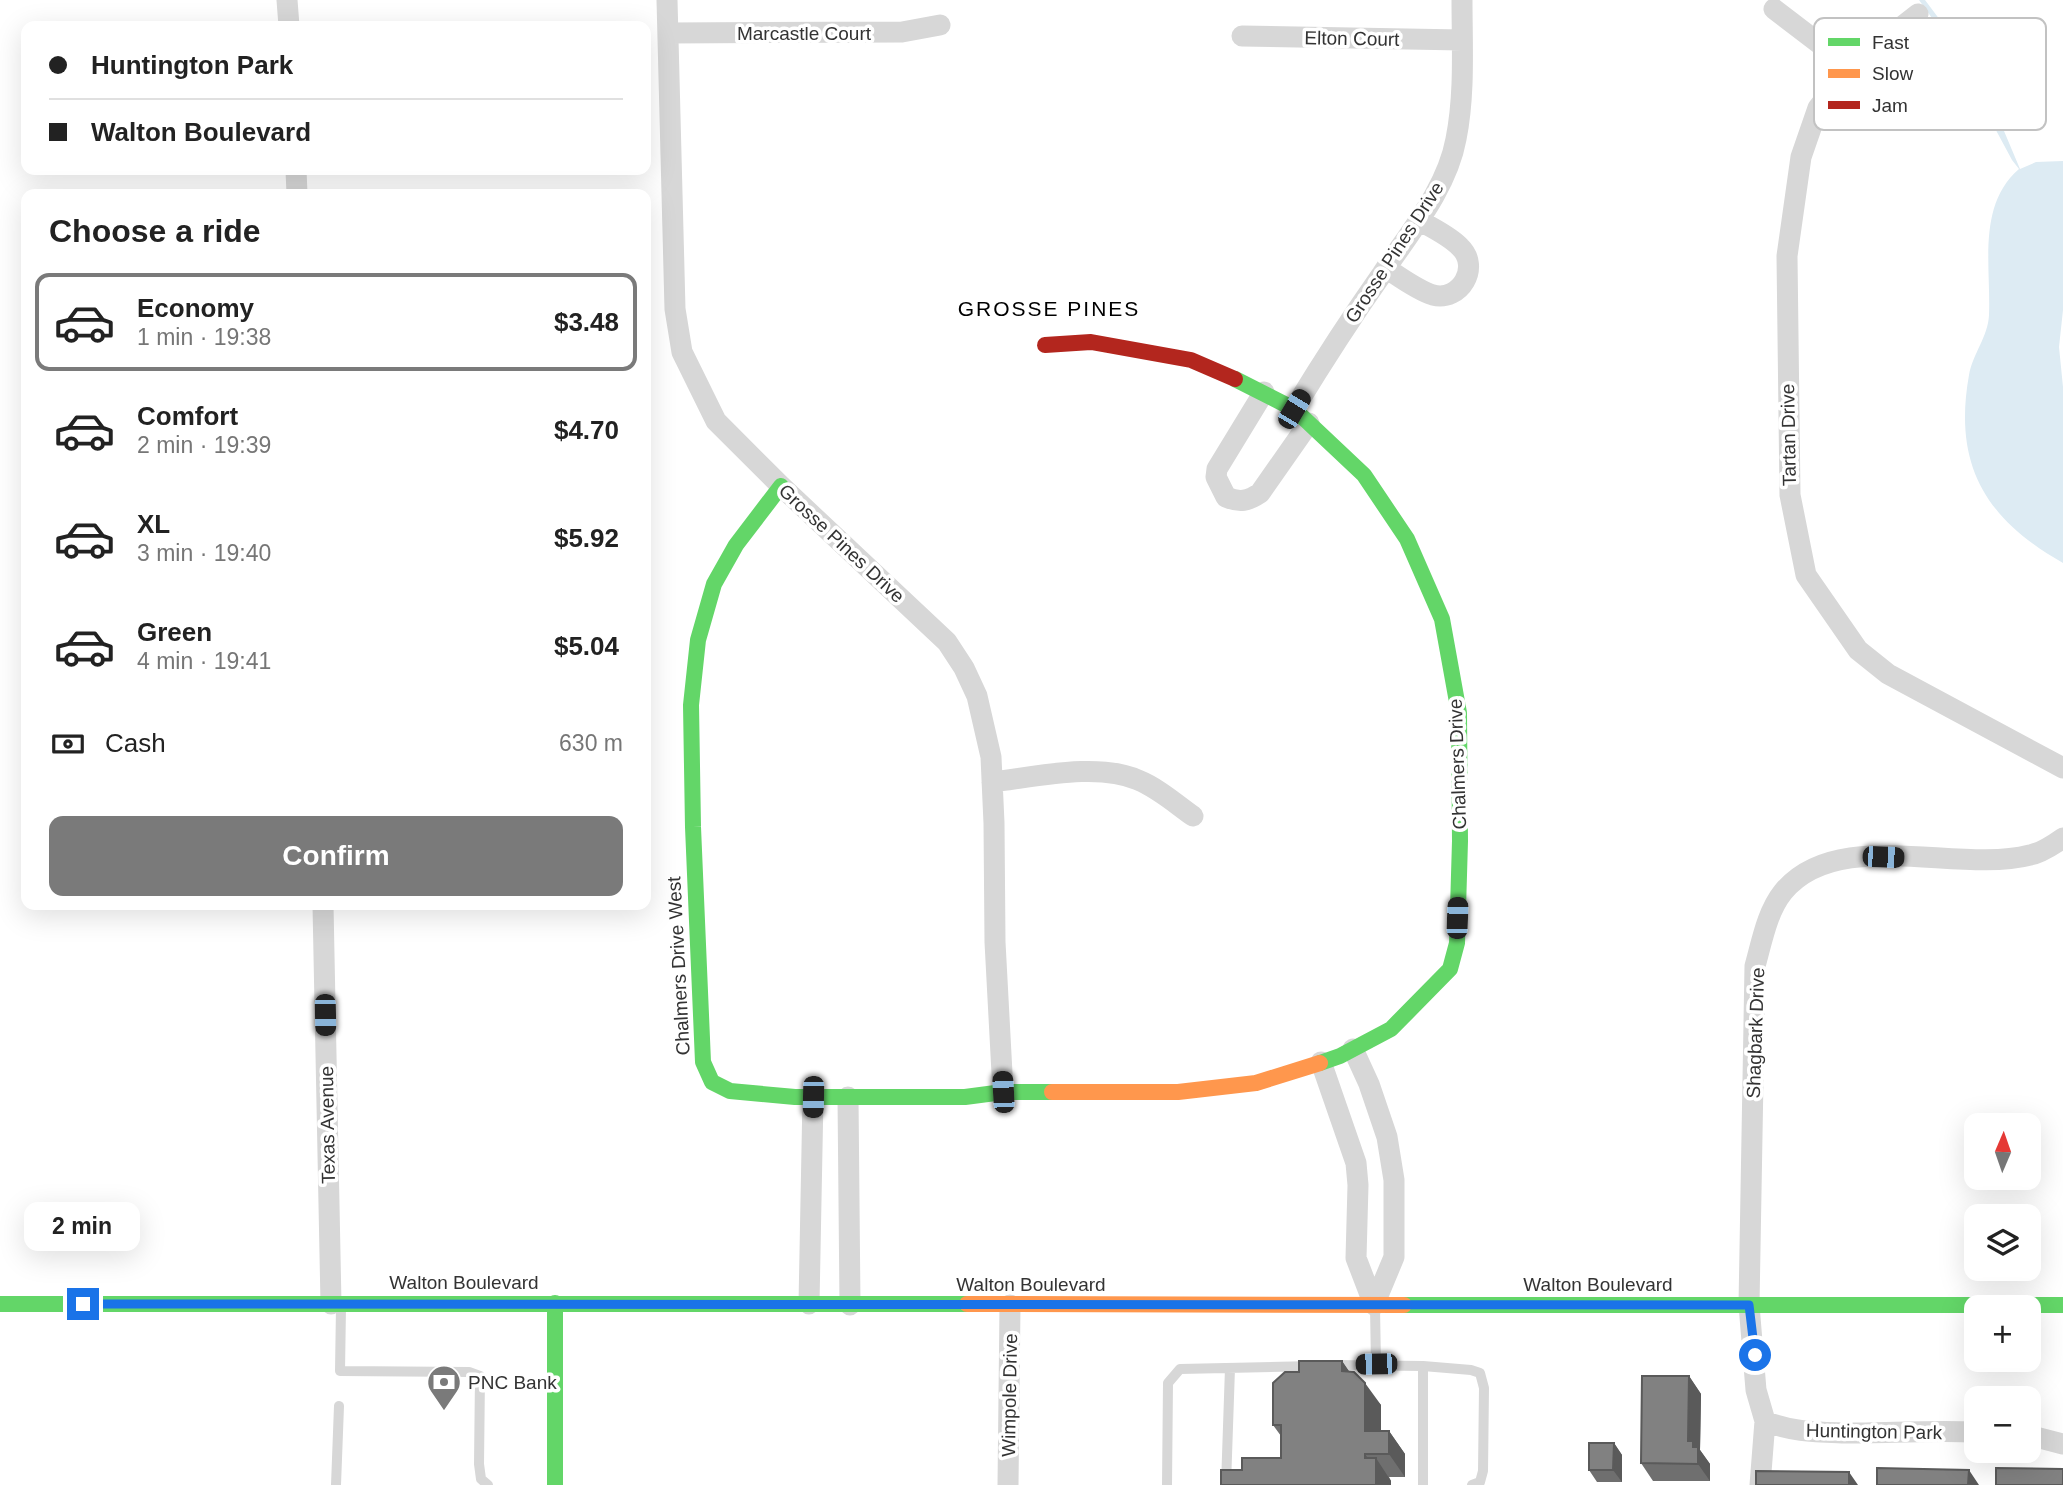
<!DOCTYPE html>
<meta charset="utf-8">
<style>
:root{--surface:#fff;--page:#f6f6f6;--text:#222;--muted:#767676;--line:#e0e0e0;--accent:#7a7a7a}
body{margin:0;font-family:Helvetica,sans-serif;background:var(--page);color:var(--text);height:100vh;display:flex;flex-direction:column;font-size:26px;white-space:nowrap}
*{box-sizing:border-box;margin:0}
p{font-size:23px;color:var(--muted)}
.icon{flex:none;width:38px;height:38px;fill:none;stroke:currentColor;stroke-width:2;stroke-linecap:round;stroke-linejoin:round}
.map{position:relative;flex:1;overflow:hidden}
.sheet{position:absolute;left:21px;top:189px;width:630px;height:721px;display:flex;flex-direction:column;background:var(--surface);border-radius:14px;box-shadow:0 7px 28px #0002}
.sheet>*{flex:none}
.banner{position:absolute;left:21px;top:21px;width:630px;height:154px;border-radius:14px;box-shadow:0 7px 28px #0002;display:grid;align-content:center;height:154px;padding:0 28px;background:var(--surface)}
.needle{width:46px;rotate:2deg}
.buttons{position:absolute;left:1964px;top:1113px;display:grid;gap:14px}
.buttons a{display:grid;place-items:center;width:77px;height:77px;border-radius:14px;background:var(--surface);box-shadow:0 7px 28px #0002;font-size:35px}
.end{position:absolute;width:32px;height:32px;margin:-16px;border:9px solid #1a73e8;background:#fff;box-shadow:0 0 0 4px #fff}
.from{border-radius:50%}
.bubble{position:absolute;height:49px;border-radius:14px;background:var(--surface);box-shadow:0 7px 28px #0002;font-size:23px;font-weight:700;line-height:49px;text-align:center}
.car{position:absolute;width:21px;height:42px;margin:-21px -10px;border-radius:9px;box-shadow:0 0 5px 2px #0007;background:linear-gradient(#222 24%,#8ab4d8 0 40%,#222 0 76%,#8ab4d8 0 86%,#222 0)}
.banner b{display:flex;align-items:center;gap:24px;height:66px;font-size:26px}
.banner b+b{border-top:2px solid var(--line)}
.banner i{width:18px;height:18px;background:var(--text)}
ul{padding:0;list-style:none}
li{display:flex;align-items:center;gap:21px;height:98px;margin:0 14px 10px;padding:0 14px;border:4px solid transparent;border-radius:14px}
li div{flex:1}
li b{display:block;font-size:26px}
li em{font-style:normal;font-weight:700}
li.current{border-color:var(--accent)}
li>.icon{width:63px;height:63px;stroke-width:1.5}
h2{padding:0 28px;font-size:32px;line-height:84px}
.pay{display:flex;align-items:center;gap:18px;height:77px;padding:0 28px;font-size:26px}
.pay p{margin-inline-start:auto}
.primary-button{display:flex;gap:14px;margin-top:auto;padding:14px 28px}
.primary-button a{flex:1;height:80px;border-radius:14px;background:var(--accent);color:#fff;font-size:28px;font-weight:700;line-height:80px;text-align:center}
.map>svg:first-child{display:block}
.water{fill:#ddebf3}
.lines{fill:none;stroke-linecap:round;stroke-linejoin:round}
.lane{stroke:#d7d7d7;stroke-width:10}
.street{stroke:#d7d7d7;stroke-width:21}
.fast{stroke:#63d668;stroke-width:16}
.slow{stroke:#ff974d;stroke-width:16}
.jam{stroke:#b3261e;stroke-width:16}
.wall{fill:#6f6f6f}
.shaded-wall{fill:#5a5a5a}
.building{fill:#818181;stroke:#5a5a5a;stroke-width:2}
.route{stroke:#1a73e8;stroke-width:9}
.labels{text-anchor:middle;stroke-width:7;stroke-linejoin:round;paint-order:stroke}
.street-label{font-size:19px;fill:#333;stroke:#fff}
.poi-label{font-size:19px;fill:#333;stroke:#fff;text-anchor:start}
.neighbourhood-label{font-size:21px;letter-spacing:2px;fill:#000;stroke:#fff}
.key{fill:#fff;stroke:#c2c2c2;stroke-width:2}
.key-label{font-size:19px;fill:#333}
</style>
<div class="map">
<svg width="2063" height="1485" viewBox="0 0 2063 1485">
<rect width="100%" height="100%" fill="#fff"/>
<path class="water" d="M 1919,0 L 1925,0 L 1952,36 L 1969,67 L 2004,131 L 2020,169 L 2036,162 L 2063,161 L 2063,310 L 2059,347 L 2063,387 L 2063,563 C 1985,519 1953,464 1969,375 C 1973,353 1988,337 1989,315 C 1991,267 1977,205 2019,169 L 2012,160 L 1947,39 Z"/>
<g class="lines">
<path class="lane" d="M 341,1307 L 340,1371 L 469,1372 L 480,1376 L 479,1464 L 481,1479 L 488,1485
M 1375,1308 L 1376,1364
M 1333,1365 L 1423,1366 L 1471,1370 L 1480,1373 L 1484,1388 L 1483,1471 L 1480,1482 L 1472,1485
M 336,1485 L 339,1406
M 1167,1485 L 1168,1383 L 1180,1369 L 1313,1366
M 1226,1485 L 1230,1368
M 1423,1485 L 1423,1366"/>
<path class="street" d="M 287,0 L 289,26
M 667,0 L 675,309 L 682,352 L 716,421 L 781,486 L 947,642 L 964,668 L 977,696 L 991,757 L 994,823 L 995,942 L 1003,1092
M 1774,9 L 1850,67
M 1918,14 L 1850,67 L 1818,108 L 1801,157 L 1787,256 L 1790,495 L 1806,575 L 1858,650 L 1888,674 L 2063,768
M 668,33 L 902,32 L 940,25
M 1242,36 L 1462,40
M 296,170 L 297,194
M 1386,268 C 1400,277 1417,290 1433,295 C 1460,302 1481,267 1460,247 C 1450,236 1432,228 1419,220
M 1264,392 L 1217,469 L 1216,477 L 1226,497 C 1240,503 1248,501 1260,493 L 1309,423
M 1294,409 C 1322,363 1351,318 1382,274 C 1409,233 1447,189 1456,139 C 1465,94 1462,46 1462,0
M 992,782 C 1035,777 1098,762 1138,780 C 1158,788 1176,804 1193,816
M 323,905 L 331,1304
M 1353,1049 L 1369,1084 L 1387,1137 L 1394,1180 L 1394,1257 L 1374,1305
M 1321,1062 L 1356,1163 L 1358,1185 L 1356,1258 L 1374,1305
M 848,1097 L 850,1305
M 809,1304 L 813,1097
M 1976,1432 C 1932,1430 1889,1433 1845,1433 C 1818,1432 1790,1432 1765,1421 L 1756,1390 L 1749,1305 L 1755,966 C 1762,941 1767,912 1783,892 C 1837,826 1958,874 2030,855 C 2041,853 2053,845 2063,838
M 2028,1435 L 2063,1444
M 1008,1485 L 1010,1305
M 1760,1485 L 1765,1421"/>
<path class="fast" d="M 1235,379 L 1294,409 L 1364,475 L 1407,539 L 1442,619 L 1459,713 L 1460,841 L 1457,943 L 1450,969 L 1391,1029 L 1340,1056 L 1320,1063
M 781,486 L 736,545 L 714,584 L 698,640 L 691,705 L 693,827 L 703,1062 L 712,1082 L 730,1091 L 795,1097 L 965,1097 L 1003,1092 L 1052,1092
M 555,1303 L 555,1485
M 0,1304 L 967,1304
M 1404,1305 L 2063,1305"/>
<path class="slow" d="M 1052,1092 L 1178,1092 L 1256,1083 L 1320,1063
M 967,1304 L 1404,1305"/>
<path class="jam" d="M 1045,345 L 1091,342 L 1191,360 L 1235,379"/>
</g>
<path class="wall" d="M 1342,1361 L 1349,1372 L 1381,1405 L 1381,1431 L 1389,1431 L 1405,1454 L 1405,1477 L 1389,1477 L 1391,1481 L 1391,1485 L 1242,1470 L 1281,1458 L 1281,1436 L 1273,1425 L 1299,1372 Z
M 1689,1376 L 1701,1394 L 1700,1450 L 1710,1464 L 1710,1481 L 1653,1481 L 1641,1463 Z
M 1614,1443 L 1622,1455 L 1622,1482 L 1597,1482 L 1589,1470 Z"/>
<path class="shaded-wall" d="M 1342,1361 L 1358,1384 L 1342,1371 Z
M 1689,1376 L 1701,1394 L 1700,1450 L 1710,1464 L 1710,1481 L 1698,1464 L 1688,1441 Z
M 1365,1383 L 1381,1405 L 1381,1454 L 1365,1431 Z
M 1389,1431 L 1405,1454 L 1405,1477 L 1389,1454 Z
M 1614,1443 L 1622,1455 L 1622,1482 L 1613,1470 Z
M 1365,1454 L 1376,1470 L 1376,1458 L 1391,1481 L 1391,1485 L 1376,1485 L 1365,1458 Z
M 1969,1470 L 1979,1485 L 1968,1485 Z
M 1849,1472 L 1858,1485 L 1849,1485 Z"/>
<path class="building" d="M 1299,1361 L 1342,1361 L 1342,1371 L 1354,1372 L 1365,1383 L 1365,1431 L 1389,1431 L 1389,1454 L 1365,1454 L 1365,1458 L 1376,1458 L 1376,1485 L 1221,1485 L 1221,1470 L 1242,1470 L 1242,1458 L 1281,1458 L 1281,1425 L 1273,1425 L 1273,1383 L 1285,1372 L 1299,1372 Z
M 1642,1376 L 1689,1376 L 1688,1441 L 1693,1441 L 1693,1447 L 1698,1447 L 1698,1464 L 1641,1463 Z
M 1589,1443 L 1614,1443 L 1613,1470 L 1589,1470 Z
M 1877,1468 L 1969,1470 L 1968,1485 L 1877,1485 Z
M 1996,1468 L 2063,1469 L 2063,1485 L 1996,1485 Z
M 1756,1471 L 1849,1472 L 1849,1485 L 1756,1485 Z"/>
<g class="lines">
<path class="route" d="M 83,1304 L 1749,1305 L 1755,1355"/>
</g>
<defs>
<g id="bank-pin" transform="scale(1.75)"><path d="M0 17L-7.5 6A9.5 9.5 0 1 1 7.5 6Z" fill="#7a7a7a" stroke="#fff"/><path d="M-6-4H6V4H-6ZM0-2.3a2.3 2.3 0 1 0 0 4.6a2.3 2.3 0 1 0 0-4.6Z" fill="#fff"/></g>
</defs>
<g fill-rule="evenodd">
<use href="#bank-pin" x="444" y="1382"/>
</g>
<g class="labels">
<g class="street-label">
<text x="804" y="40">Marcastle Court</text>
<text transform="translate(1352 38) rotate(1)" y="7">Elton Court</text>
<text transform="translate(1394 252) rotate(-57)" y="7">Grosse Pines Drive</text>
<text transform="translate(1788 435) rotate(-91)" y="7">Tartan Drive</text>
<text transform="translate(842 543) rotate(43)" y="7">Grosse Pines Drive</text>
<text transform="translate(1457 764) rotate(-92)" y="7">Chalmers Drive</text>
<text transform="translate(678 966) rotate(-93)" y="7">Chalmers Drive West</text>
<text transform="translate(1755 1033) rotate(-88)" y="7">Shagbark Drive</text>
<text transform="translate(327 1125) rotate(-91)" y="7">Texas Avenue</text>
<text x="464" y="1289">Walton Boulevard</text>
<text x="1031" y="1291">Walton Boulevard</text>
<text x="1598" y="1291">Walton Boulevard</text>
<text transform="translate(1009 1395) rotate(-89)" y="7">Wimpole Drive</text>
<text transform="translate(1874 1431) rotate(1)" y="7">Huntington Park</text>
</g>
<g class="poi-label">
<text x="468" y="1389">PNC Bank</text>
</g>
<g class="neighbourhood-label">
<text x="1049" y="316">GROSSE PINES</text>
</g>
</g>
<rect x="1814" y="18" width="232" height="112" rx="10" class="key"/>
<rect x="1828" y="38" width="32" height="8" fill="#63d668"/>
<rect x="1828" y="69" width="32" height="9" fill="#ff974d"/>
<rect x="1828" y="101" width="32" height="8" fill="#b3261e"/>
<g class="key-label">
<text x="1872" y="49">Fast</text>
<text x="1872" y="80">Slow</text>
<text x="1872" y="112">Jam</text>
</g>
</svg>
<div class="buttons">
<a><svg class="needle" viewBox="-14 -14 28 28"><path d="M0-13l5 13h-10z" fill="#e53935"/><path d="M0 13l5-13h-10z" fill="#767676"/></svg></a>
<a><svg class="icon" aria-label="layers" viewBox="0 0 24 24"><path d="M12 4l9 5-9 5-9-5zM3 14l9 5 9-5"/></svg></a>
<a>+</a>
<a>−</a>
</div>
<i class="end from" style="left:1755px;top:1355px"></i>
<i class="end" style="left:83px;top:1304px"></i>
<div class="bubble" style="left:24px;top:1202px;width:116px">2 min</div>
<i class="car" style="left:1294px;top:409px;rotate:31deg"></i>
<i class="car" style="left:1883px;top:857px;rotate:92deg"></i>
<i class="car" style="left:1457px;top:918px;rotate:2deg"></i>
<i class="car" style="left:325px;top:1015px;rotate:179deg"></i>
<i class="car" style="left:1003px;top:1092px;rotate:357deg"></i>
<i class="car" style="left:813px;top:1097px;rotate:181deg"></i>
<i class="car" style="left:1376px;top:1364px;rotate:269deg"></i>
<div class="banner">
<b><i class="from"></i>Huntington Park</b>
<b><i></i>Walton Boulevard</b>
</div>
<section class="sheet">
<h2>Choose a ride</h2>
<ul>
<li class="current"><svg class="icon" aria-label="car" viewBox="0 0 24 24"><path d="M5 17H2v-5l4-1 3-4h7l3 4 3 1v5h-3M9 17h6M6 11h13"/><circle cx="7" cy="17" r="2"/><circle cx="17" cy="17" r="2"/></svg><div><b>Economy</b><p>1 min · 19:38</p></div><em>$3.48</em></li>
<li><svg class="icon" aria-label="car" viewBox="0 0 24 24"><path d="M5 17H2v-5l4-1 3-4h7l3 4 3 1v5h-3M9 17h6M6 11h13"/><circle cx="7" cy="17" r="2"/><circle cx="17" cy="17" r="2"/></svg><div><b>Comfort</b><p>2 min · 19:39</p></div><em>$4.70</em></li>
<li><svg class="icon" aria-label="car" viewBox="0 0 24 24"><path d="M5 17H2v-5l4-1 3-4h7l3 4 3 1v5h-3M9 17h6M6 11h13"/><circle cx="7" cy="17" r="2"/><circle cx="17" cy="17" r="2"/></svg><div><b>XL</b><p>3 min · 19:40</p></div><em>$5.92</em></li>
<li><svg class="icon" aria-label="car" viewBox="0 0 24 24"><path d="M5 17H2v-5l4-1 3-4h7l3 4 3 1v5h-3M9 17h6M6 11h13"/><circle cx="7" cy="17" r="2"/><circle cx="17" cy="17" r="2"/></svg><div><b>Green</b><p>4 min · 19:41</p></div><em>$5.04</em></li>
</ul>
<div class="pay"><svg class="icon" aria-label="cash" viewBox="0 0 24 24"><path d="M3 7h18v10H3z"/><circle cx="12" cy="12" r="2"/></svg>Cash<p>630 m</p></div>
<div class="primary-button"><a>Confirm</a></div>
</section>
</div>
